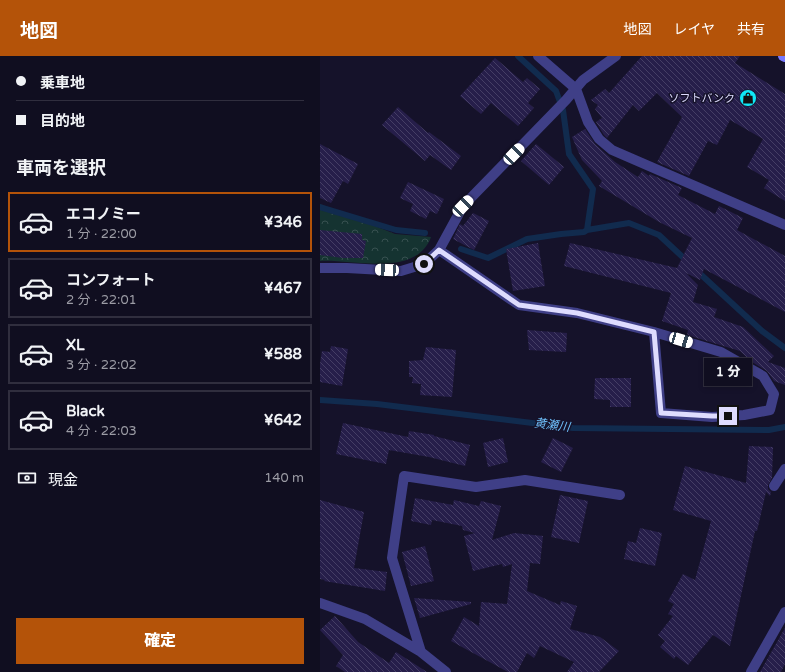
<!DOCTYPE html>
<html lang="ja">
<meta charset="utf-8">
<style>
:root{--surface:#100e20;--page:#191729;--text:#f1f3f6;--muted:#9c9ca5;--line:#302e3e;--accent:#b45309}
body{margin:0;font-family:"Varela Round","Noto Sans JP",sans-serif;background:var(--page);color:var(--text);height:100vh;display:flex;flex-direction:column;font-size:15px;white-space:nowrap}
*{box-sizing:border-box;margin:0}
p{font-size:13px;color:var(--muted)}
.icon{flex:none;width:22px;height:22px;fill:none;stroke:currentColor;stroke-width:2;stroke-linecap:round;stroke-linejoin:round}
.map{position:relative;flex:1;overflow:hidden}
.panel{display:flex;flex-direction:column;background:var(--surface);width:320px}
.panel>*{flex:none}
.hud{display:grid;align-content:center;height:88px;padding:0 16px;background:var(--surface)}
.end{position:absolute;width:18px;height:18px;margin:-9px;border:5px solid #dedcfe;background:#111;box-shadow:0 0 0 2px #111}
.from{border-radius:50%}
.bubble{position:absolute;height:28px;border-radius:0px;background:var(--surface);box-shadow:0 2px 6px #0003,0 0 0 1px var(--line);font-size:13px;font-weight:800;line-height:28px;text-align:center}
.car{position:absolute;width:12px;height:24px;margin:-12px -6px;border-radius:5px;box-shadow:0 0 3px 1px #0007;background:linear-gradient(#fff 24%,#345 0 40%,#fff 0 76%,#345 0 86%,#fff 0)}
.hud b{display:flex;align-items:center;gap:14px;height:38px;font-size:15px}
.hud b+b{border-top:1px solid var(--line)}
.hud i{width:10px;height:10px;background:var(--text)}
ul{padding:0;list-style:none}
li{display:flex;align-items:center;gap:12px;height:60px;margin:0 8px 6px;padding:0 8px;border:2px solid var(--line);border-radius:0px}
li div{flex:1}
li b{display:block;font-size:15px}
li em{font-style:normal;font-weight:800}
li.on{border-color:var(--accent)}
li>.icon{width:36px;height:36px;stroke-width:1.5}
h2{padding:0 16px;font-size:18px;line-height:48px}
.pay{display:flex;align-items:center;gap:10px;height:44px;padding:0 16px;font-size:15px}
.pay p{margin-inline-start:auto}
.button{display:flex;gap:8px;margin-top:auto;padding:8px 16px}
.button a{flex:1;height:46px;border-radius:0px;background:var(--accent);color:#fff;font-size:16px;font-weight:800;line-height:46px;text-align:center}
header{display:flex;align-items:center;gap:24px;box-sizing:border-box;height:56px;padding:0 20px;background:var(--accent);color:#fff}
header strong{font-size:19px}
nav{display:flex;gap:22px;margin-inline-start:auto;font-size:14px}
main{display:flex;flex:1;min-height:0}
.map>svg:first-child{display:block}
.forest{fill:url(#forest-crowns)}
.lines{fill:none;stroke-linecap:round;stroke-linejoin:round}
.stream{stroke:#112b4e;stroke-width:6}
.building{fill:url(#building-back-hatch)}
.minor{stroke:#3f3f87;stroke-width:10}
.secondary{stroke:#7778fa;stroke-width:10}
.route{stroke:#dedcfe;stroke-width:5}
.labels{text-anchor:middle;stroke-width:3;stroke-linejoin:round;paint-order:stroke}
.poi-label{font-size:11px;fill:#dedcfe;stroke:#15122a;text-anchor:end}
.water-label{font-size:12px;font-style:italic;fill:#6ebef9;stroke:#15122a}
</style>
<header>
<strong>地図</strong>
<nav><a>地図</a><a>レイヤ</a><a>共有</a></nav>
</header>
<main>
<section class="panel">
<div class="hud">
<b><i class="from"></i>乗車地</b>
<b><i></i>目的地</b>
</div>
<h2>車両を選択</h2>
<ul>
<li class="on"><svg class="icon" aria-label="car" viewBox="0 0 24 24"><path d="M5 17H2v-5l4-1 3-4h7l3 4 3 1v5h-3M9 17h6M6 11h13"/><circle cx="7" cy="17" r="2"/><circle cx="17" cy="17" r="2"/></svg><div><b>エコノミー</b><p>1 分 · 22:00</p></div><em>¥346</em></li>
<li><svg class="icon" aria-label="car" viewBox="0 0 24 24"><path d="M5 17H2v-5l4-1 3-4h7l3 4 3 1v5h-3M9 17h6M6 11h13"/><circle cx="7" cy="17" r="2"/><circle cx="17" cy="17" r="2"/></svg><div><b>コンフォート</b><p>2 分 · 22:01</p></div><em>¥467</em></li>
<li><svg class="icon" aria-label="car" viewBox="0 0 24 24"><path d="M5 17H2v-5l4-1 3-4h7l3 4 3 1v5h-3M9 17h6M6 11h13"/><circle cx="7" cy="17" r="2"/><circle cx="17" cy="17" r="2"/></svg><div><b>XL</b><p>3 分 · 22:02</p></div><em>¥588</em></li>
<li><svg class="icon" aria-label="car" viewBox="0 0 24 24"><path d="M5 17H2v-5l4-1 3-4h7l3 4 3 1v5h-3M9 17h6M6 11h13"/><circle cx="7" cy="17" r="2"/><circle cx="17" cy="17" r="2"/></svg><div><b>Black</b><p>4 分 · 22:03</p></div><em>¥642</em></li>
</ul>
<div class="pay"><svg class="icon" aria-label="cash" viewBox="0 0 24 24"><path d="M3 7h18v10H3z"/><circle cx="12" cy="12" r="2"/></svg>現金<p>140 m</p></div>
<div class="button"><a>確定</a></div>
</section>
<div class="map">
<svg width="465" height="616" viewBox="0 0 465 616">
<defs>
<pattern id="forest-crowns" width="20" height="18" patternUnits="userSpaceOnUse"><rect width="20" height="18" fill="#153331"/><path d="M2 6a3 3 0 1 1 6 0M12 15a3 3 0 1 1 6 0" fill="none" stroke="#375050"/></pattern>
<pattern id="building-back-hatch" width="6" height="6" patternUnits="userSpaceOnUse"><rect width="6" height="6" fill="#261e4a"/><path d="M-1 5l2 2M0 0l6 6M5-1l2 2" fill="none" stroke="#453e65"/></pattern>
</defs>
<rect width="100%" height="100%" fill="#15122a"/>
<path class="forest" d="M 0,148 L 75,178 L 111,181 C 96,222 33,203 0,205 Z"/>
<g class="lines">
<path class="stream" d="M 198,0 L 236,35 L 243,54 L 249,98 L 273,133 L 267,174
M 0,151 L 76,174 L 105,177
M 141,193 L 168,202 L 207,183 L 241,178 L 264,176 L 267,174 L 309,167 L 339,179 L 368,206
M 376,214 L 442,275 L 465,292
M 0,344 L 57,348 L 253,372 L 449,374 L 465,371"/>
</g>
<path class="building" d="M 322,0 L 420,0 L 415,7 L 465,38 L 465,145 L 444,132 L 449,124 L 427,111 L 443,83 L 410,64 L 397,89 L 388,85 L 369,120 L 337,106 L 362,61 L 337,37 L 319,55 L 313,49 L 287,82 L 284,79 L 276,66 L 282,62 L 275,53 L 278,49 L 271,44 L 285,33 L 289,37 Z
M 175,2 L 203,26 L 207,22 L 220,33 L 208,47 L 214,52 L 198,70 L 171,47 L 161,58 L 140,40 Z
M 78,51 L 108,77 L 109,76 L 141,100 L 131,114 L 110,99 L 105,105 L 62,69 Z
M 265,73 L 275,88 L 295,106 L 318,121 L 322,115 L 329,120 L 330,118 L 362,132 L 358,139 L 395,158 L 399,150 L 423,162 L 417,174 L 465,200 L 465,256 L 384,213 L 380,224 L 366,217 L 378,229 L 373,246 L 397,253 L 394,261 L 423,271 L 454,300 L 448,306 L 465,312 L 465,329 L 454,325 L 447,315 L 432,306 L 420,295 L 367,279 L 368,274 L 342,265 L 351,237 L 244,210 L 250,187 L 357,212 L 372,182 L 339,166 L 279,130 L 282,125 L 262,104 L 252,81 Z
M 0,88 L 38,108 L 28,128 L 23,125 L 11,147 L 0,142 Z
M 216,88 L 244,111 L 229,129 L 201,105 Z
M 88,126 L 124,143 L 117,158 L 110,155 L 106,163 L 90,155 L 93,148 L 80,142 Z
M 153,157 L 169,165 L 154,194 L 133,183 L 140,168 L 143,170 Z
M 0,174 L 42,178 L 42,184 L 46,185 L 43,202 L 23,202 L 0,199 Z
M 218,187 L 225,230 L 193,235 L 186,193 Z
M 207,274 L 247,277 L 246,296 L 209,294 Z
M 11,290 L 28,293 L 22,330 L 0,326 L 0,308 L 2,295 L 10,296 Z
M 106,291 L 136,294 L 132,341 L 100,339 L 101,328 L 92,327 L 93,321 L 89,321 L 89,305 L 103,304 Z
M 275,322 L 311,322 L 311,351 L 290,351 L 290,344 L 274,343 Z
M 23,367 L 88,381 L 89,375 L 114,379 L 114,380 L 150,389 L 145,410 L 109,401 L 69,394 L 66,408 L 16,398 Z
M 183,382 L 188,406 L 168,411 L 163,387 Z
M 233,382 L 253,392 L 241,416 L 221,406 Z
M 429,390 L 453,391 L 452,422 L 448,429 L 448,433 L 451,436 L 450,440 L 446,436 L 437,475 L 435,475 L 410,590 L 393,579 L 368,609 L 356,600 L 354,603 L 340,591 L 345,585 L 338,579 L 353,560 L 348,558 L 354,548 L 348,545 L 363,518 L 375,524 L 391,465 L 353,454 L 365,410 L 426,427 Z
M 240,439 L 268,445 L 259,487 L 231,481 Z
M 95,442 L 133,449 L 134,444 L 159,450 L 161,445 L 181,450 L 172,484 L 194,477 L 223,480 L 220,508 L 210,507 L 207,535 L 240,549 L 241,545 L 257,550 L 250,573 L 280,581 L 299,595 L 279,616 L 247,616 L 254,606 L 220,590 L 214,602 L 207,597 L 197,616 L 188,616 L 131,585 L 144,561 L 159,570 L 161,546 L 187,548 L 192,508 L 183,511 L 182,508 L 153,515 L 144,480 L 155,477 L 143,474 L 142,470 L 112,464 L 111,469 L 91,465 Z
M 0,444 L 44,456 L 34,512 L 67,516 L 65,535 L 4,525 L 5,524 L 0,523 Z
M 320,472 L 342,477 L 335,510 L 304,503 L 308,485 L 316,487 Z
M 105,490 L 114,525 L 91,530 L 82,496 Z
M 94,542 L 151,546 L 151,548 L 100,562 Z
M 15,560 L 38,586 L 69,607 L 76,596 L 107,616 L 25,616 L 16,610 L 23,599 L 0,574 Z
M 465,572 L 465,608 L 461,616 L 440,616 Z"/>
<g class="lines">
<path class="minor" d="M 218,0 L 256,33 L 268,66 L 279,83 L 292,94 L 465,169
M 119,194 L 199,249 L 257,257 L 334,276 L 401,296 L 443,320 L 454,338 L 450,354 L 424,359 L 392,361 L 341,357 L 334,276
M 0,212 L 27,212 L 81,215 L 104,208 L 119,194 L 143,150 L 246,44 L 263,24 L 296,0
M 454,430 L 465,413
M 0,547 L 45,563 L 101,596 L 126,616
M 101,596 L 72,502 L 84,420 L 156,431 L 205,424 L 300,439
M 431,616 L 465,556"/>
<path class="secondary" d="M 463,0 L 465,1"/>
</g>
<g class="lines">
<path class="route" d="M 104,208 L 119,194 L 199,249 L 257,257 L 334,276 L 341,357 L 392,360 L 408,360"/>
</g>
<defs>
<g id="shop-disc" transform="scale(0.9)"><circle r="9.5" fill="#10e8f6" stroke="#15122a"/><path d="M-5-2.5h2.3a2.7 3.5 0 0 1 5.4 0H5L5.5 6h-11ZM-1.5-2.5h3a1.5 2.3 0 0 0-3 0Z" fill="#111"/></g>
</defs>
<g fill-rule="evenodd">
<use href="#shop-disc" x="428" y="42"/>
</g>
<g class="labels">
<g class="poi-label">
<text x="415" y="46">ソフトバンク</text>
</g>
<g class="water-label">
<text transform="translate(232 369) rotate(7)" y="4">黄瀬川</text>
</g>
</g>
</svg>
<i class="end from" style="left:104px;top:208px"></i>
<i class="end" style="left:408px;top:360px"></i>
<div class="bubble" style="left:384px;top:302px;width:48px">1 分</div>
<i class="car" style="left:194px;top:98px;rotate:44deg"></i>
<i class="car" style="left:143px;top:150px;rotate:44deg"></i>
<i class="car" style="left:67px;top:214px;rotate:273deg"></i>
<i class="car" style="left:361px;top:284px;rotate:107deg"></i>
</div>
</main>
